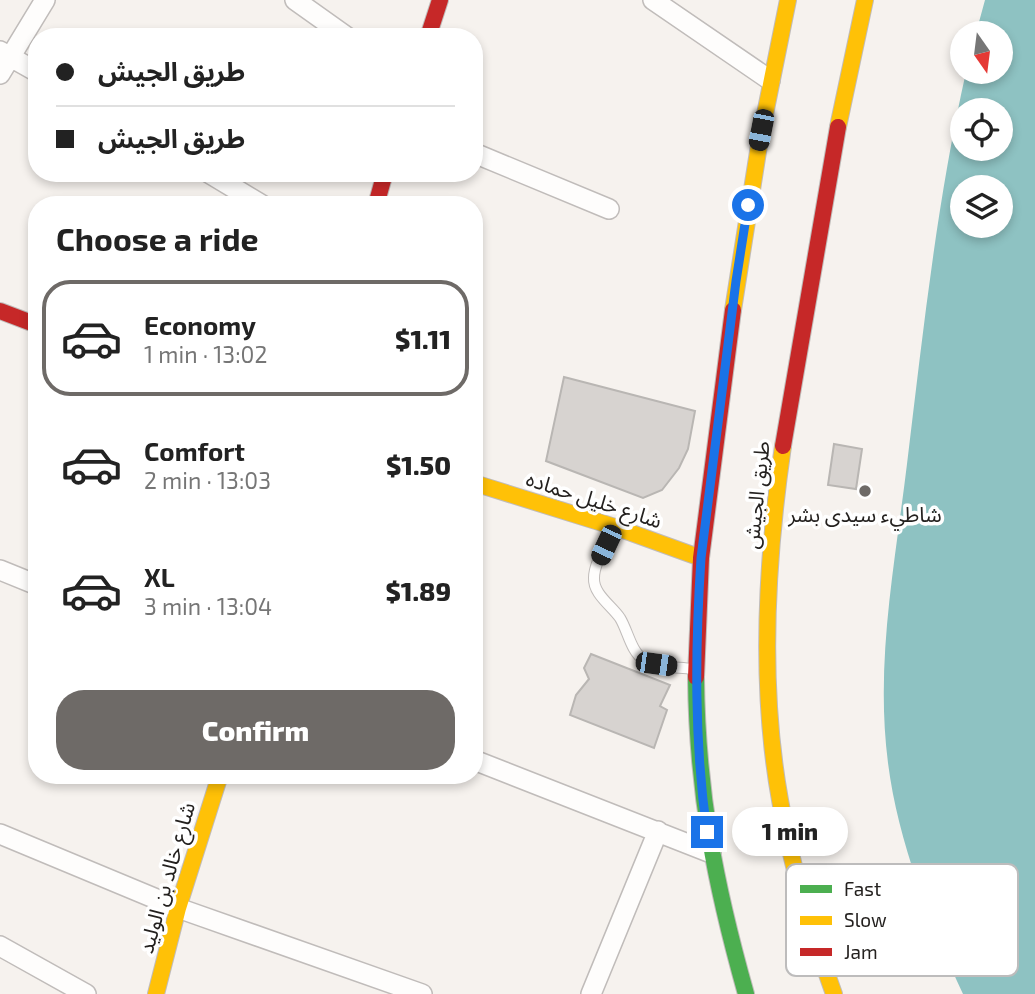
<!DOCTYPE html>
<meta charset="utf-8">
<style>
:root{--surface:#fff;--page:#f6f6f6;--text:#222;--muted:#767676;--line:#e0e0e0;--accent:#6e6a67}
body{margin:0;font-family:"Exo 2","Noto Sans Arabic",sans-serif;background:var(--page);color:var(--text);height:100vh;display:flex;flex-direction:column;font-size:26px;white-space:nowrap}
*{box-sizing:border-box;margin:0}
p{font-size:23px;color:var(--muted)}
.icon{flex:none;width:38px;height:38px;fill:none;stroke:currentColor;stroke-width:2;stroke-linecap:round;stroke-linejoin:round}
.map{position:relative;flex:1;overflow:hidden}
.drawer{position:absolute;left:28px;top:196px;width:455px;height:588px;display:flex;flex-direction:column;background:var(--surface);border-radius:28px;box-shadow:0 4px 10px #0003}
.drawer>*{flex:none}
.guide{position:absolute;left:28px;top:28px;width:455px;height:154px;border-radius:28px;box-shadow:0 4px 10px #0003;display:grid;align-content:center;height:154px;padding:0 28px;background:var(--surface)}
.needle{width:46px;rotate:166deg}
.tools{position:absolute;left:950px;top:21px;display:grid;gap:14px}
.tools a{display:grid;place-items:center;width:63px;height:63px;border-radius:50%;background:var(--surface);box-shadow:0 4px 10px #0003;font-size:35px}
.end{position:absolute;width:32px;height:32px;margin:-16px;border:9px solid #1a73e8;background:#fff;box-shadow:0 0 0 4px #fff}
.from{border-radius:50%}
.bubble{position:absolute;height:49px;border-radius:24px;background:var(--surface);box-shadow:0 4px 10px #0003;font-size:23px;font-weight:800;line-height:49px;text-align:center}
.car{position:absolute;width:21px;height:42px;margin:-21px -10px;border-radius:9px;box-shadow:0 0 5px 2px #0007;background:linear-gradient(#222 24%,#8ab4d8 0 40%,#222 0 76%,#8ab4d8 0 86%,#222 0)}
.guide b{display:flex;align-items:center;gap:24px;height:66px;font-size:26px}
.guide b+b{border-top:2px solid var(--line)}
.guide i{width:18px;height:18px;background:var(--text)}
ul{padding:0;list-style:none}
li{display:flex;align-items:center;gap:21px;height:116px;margin:0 14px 10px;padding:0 14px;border:4px solid transparent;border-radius:28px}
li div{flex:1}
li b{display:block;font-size:26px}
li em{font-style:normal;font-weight:800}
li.current{border-color:var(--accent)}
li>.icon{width:63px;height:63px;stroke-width:1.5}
h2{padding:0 28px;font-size:32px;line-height:84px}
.button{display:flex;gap:14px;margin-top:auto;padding:14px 28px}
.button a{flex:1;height:80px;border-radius:28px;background:var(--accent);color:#fff;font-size:28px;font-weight:800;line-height:80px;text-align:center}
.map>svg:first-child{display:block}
.water{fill:#8ec2c2;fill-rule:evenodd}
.building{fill:#d7d3d0;stroke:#b9b6b3;stroke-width:2}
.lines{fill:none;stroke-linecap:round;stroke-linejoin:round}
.lane-casing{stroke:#c0bcba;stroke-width:12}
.street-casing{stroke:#c0bcba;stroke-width:22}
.fast-casing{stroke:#c0bcba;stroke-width:18}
.slow-casing{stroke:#c0bcba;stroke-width:18}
.jam-casing{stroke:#c0bcba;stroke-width:18}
.lane{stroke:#fefdfc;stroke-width:10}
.street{stroke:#fefdfc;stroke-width:19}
.fast{stroke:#4caf50;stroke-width:16}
.slow{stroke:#ffc107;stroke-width:16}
.jam{stroke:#c62828;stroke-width:16}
.route{stroke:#1a73e8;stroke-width:9}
.poi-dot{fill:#6e6a67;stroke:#fff;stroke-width:2.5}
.labels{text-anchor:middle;stroke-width:7;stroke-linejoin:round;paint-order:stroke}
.street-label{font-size:21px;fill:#24211f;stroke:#fff}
.poi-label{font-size:21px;fill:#24211f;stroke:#fff}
.key{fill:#fff;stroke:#bdbcbc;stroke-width:2}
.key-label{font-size:19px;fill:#24211f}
</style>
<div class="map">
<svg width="1035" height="994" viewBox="0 0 1035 994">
<rect width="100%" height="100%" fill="#f6f2ee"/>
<path class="water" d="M 985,0 L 1035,0 L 1035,994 L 963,994 C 930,922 898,842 888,763 C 875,662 895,564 907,464 C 923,332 937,201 966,72 L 1001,72 L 1001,33 L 976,33 ZM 962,110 L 1001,110 L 1001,149 L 962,149 ZM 962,187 L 1001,187 L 1001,226 L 962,226 Z"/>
<path class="building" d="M 564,377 L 695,411 L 688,449 L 679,468 L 662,490 L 643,498 L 546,461 Z
M 834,444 L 862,449 L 856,489 L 828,485 Z
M 591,654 L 670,685 L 660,706 L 667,710 L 654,748 L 570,715 L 576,695 L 589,679 L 584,668 Z"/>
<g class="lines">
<g class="lane-casing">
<path id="lane" d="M 614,528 C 608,543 594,562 594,578 C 593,594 612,606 620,618 C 628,631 631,652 644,660 C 656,668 677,667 692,669"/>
</g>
<g class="street-casing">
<path id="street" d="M 295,0 L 347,37
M 653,0 L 770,80
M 0,51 L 37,72
M 0,74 L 45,0
M 474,153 L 609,209
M 209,173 L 262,205
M 0,570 L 37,585
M 474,760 L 711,853
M 0,834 L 178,908 L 422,994
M 0,946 L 86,994
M 591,994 L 658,831"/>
</g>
<g class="fast-casing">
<path id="fast" d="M 696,677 C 697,792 715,884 746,994"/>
</g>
<g class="slow-casing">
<path id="slow" d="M 838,127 L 865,0
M 733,310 L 760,139 L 788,0
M 783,446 C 766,562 759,684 780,800 C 791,866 811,931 834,994
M 474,483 L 615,527 L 701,558
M 156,994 L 178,908 L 220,775"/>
</g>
<g class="jam-casing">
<path id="jam" d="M 428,37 L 440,0
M 376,205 L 385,173
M 0,311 L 37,325
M 783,446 L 838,127
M 696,677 L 701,558 L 733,310"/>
</g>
<use href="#lane" class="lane"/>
<use href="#street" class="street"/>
<use href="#fast" class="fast"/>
<use href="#slow" class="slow"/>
<use href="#jam" class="jam"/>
</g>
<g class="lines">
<path class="route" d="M 707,832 C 694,741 695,650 701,558 L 736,281 L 748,205"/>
</g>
<circle class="poi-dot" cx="865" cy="491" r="7"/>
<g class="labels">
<g class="street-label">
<text transform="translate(757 495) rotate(-84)" y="7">طريق الجيش</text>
<text transform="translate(594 500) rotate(18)" y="7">شارع خليل حماده</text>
<text transform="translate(167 878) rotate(-74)" y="7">شارع خالد بن الوليد</text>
</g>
<g class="poi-label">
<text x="865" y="522">شاطيء سيدى بشر</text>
</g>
</g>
<rect x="786" y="864" width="232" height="112" rx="10" class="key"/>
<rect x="800" y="885" width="32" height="8" fill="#4caf50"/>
<rect x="800" y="916" width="32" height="9" fill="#ffc107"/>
<rect x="800" y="948" width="32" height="8" fill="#c62828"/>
<g class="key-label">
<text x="844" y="896">Fast</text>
<text x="844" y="927">Slow</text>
<text x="844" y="959">Jam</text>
</g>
</svg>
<div class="tools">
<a><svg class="needle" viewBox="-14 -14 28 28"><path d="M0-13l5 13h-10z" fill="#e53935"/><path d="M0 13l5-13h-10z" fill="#767676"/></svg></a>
<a><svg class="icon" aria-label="locate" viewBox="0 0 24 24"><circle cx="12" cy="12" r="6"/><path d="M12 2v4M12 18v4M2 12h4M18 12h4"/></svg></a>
<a><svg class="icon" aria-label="layers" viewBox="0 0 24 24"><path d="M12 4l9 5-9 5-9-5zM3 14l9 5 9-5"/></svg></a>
</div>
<i class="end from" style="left:748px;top:205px"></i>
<i class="end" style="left:707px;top:832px"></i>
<div class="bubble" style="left:732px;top:807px;width:116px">1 min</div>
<i class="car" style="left:761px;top:130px;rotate:191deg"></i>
<i class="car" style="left:606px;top:545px;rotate:205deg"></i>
<i class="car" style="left:656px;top:664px;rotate:98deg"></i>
<div class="guide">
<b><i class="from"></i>طريق الجيش</b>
<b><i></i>طريق الجيش</b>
</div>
<section class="drawer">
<h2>Choose a ride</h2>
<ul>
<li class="current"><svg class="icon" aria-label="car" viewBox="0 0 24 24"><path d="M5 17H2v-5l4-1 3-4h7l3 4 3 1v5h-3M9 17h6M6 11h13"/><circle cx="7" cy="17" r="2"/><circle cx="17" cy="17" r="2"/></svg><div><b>Economy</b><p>1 min · 13:02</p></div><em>$1.11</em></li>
<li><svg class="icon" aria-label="car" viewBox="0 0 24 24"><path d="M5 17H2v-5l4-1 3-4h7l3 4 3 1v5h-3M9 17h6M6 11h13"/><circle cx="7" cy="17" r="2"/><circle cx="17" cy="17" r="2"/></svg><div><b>Comfort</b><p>2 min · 13:03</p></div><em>$1.50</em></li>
<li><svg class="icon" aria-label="car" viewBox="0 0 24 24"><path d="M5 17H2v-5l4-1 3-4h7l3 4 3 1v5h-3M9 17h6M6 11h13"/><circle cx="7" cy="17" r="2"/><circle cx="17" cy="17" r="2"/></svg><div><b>XL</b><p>3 min · 13:04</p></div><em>$1.89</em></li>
</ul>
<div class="button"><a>Confirm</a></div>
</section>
</div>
